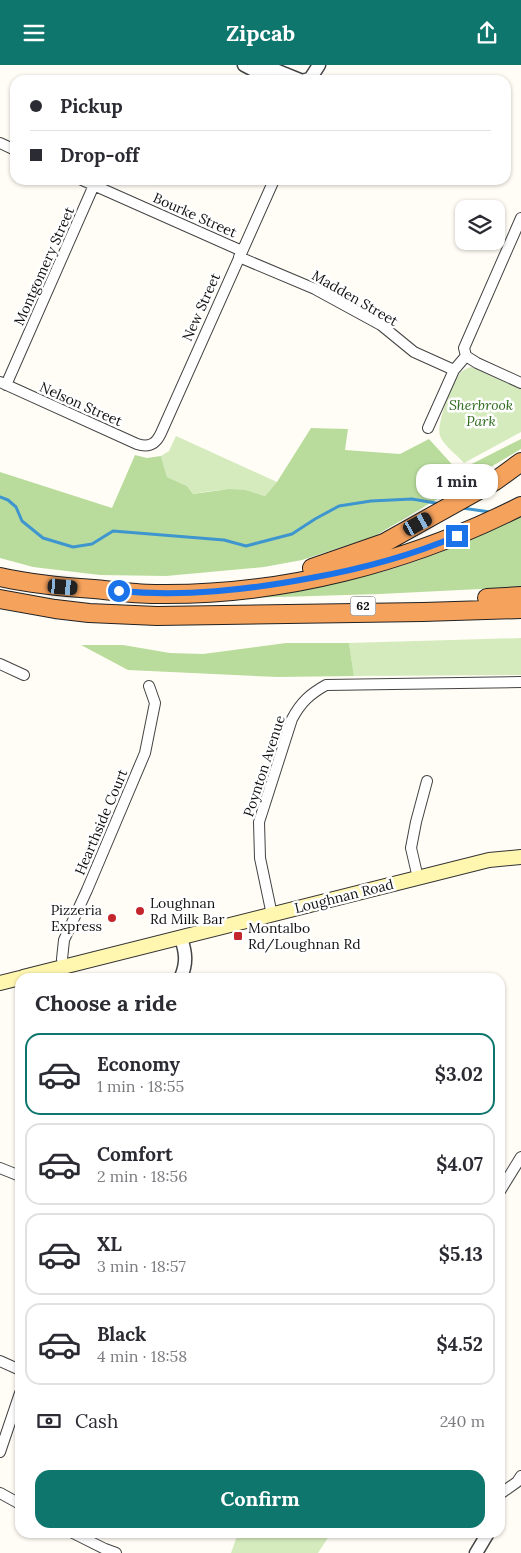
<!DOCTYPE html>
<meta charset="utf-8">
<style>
:root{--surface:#fff;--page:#f7f7f7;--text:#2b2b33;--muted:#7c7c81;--line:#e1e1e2;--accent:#0f766e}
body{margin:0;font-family:Lora,serif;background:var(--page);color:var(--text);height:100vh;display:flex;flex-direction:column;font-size:19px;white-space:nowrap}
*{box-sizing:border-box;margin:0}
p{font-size:16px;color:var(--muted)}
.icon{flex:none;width:28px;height:28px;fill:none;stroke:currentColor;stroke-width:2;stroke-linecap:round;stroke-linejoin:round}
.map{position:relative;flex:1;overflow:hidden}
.sheet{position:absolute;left:15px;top:908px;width:490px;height:565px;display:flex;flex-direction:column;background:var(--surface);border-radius:15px;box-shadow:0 1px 4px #0004}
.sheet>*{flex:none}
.hud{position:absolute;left:10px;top:10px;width:501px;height:110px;border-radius:15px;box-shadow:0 1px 4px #0004;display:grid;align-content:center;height:110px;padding:0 20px;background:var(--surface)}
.fabs{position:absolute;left:455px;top:135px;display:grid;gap:10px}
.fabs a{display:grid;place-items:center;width:50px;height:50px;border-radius:10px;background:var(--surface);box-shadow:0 1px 4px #0004;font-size:25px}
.end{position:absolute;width:22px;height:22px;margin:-11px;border:6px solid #1a73e8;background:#fff;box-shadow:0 0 0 2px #fff}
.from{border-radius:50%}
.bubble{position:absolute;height:35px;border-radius:15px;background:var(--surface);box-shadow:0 1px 4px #0004;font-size:16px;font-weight:800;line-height:35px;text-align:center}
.car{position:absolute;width:15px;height:30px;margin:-15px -8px;border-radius:6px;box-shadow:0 0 4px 1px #0007;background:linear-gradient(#222 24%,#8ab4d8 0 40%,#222 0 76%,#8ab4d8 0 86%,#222 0)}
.hud b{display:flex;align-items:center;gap:18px;height:48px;font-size:19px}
.hud b+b{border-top:1px solid var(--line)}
.hud i{width:12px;height:12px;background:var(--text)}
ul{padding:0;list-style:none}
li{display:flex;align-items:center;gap:15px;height:82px;margin:0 10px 8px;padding:0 10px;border:2px solid var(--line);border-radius:15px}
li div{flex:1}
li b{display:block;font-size:19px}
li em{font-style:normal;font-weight:800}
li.selected{border-color:var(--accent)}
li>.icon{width:45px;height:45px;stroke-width:1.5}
h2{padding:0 20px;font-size:22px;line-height:60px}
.pay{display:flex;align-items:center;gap:12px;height:55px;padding:0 20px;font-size:19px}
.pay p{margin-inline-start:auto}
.primary-button{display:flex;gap:10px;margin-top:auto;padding:10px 20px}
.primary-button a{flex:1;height:58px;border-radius:15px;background:var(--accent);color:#fff;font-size:20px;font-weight:800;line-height:58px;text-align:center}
header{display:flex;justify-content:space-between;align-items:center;height:65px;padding:0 20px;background:var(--accent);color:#fff;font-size:22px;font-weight:800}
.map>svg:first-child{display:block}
.green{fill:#d5ebbd}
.forest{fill:#b9dc9c}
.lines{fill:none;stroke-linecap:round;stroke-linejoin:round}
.stream{stroke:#3f96cf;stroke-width:3}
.minor-casing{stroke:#444;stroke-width:12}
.tertiary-casing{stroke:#444;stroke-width:15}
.secondary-casing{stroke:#333;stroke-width:16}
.motorway-casing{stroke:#222;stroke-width:20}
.minor{stroke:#fff;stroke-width:10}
.tertiary{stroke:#fff;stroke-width:12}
.secondary{stroke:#fff6b0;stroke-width:14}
.motorway{stroke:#f5a25d;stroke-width:18}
.route{stroke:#1a73e8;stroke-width:6}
.poi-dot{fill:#c4262e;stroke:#fff;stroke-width:2}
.labels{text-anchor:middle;stroke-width:5;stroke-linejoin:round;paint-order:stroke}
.shield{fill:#fff;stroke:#585858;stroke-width:1}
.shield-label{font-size:12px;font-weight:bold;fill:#111}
.street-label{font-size:14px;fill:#111;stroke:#fff}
.park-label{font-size:14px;font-style:italic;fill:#2f6b1f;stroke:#fff}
.poi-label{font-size:14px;fill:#111;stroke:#fff;text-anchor:start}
</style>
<header><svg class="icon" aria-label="menu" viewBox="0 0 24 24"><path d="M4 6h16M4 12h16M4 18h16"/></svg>Zipcab<svg class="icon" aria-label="share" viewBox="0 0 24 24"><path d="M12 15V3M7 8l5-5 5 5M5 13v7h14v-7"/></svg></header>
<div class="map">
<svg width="521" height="1488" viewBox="0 0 521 1488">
<rect width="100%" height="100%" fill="#fffdf5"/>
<path class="green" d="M 471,302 L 521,324 L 521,367 L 464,398 C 457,390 444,381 440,371 C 436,360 451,321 458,311 C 461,306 465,304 471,302 Z
M 176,371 L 277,417 L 265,431 C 234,422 223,424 193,429 L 187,421 L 167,412 L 161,391 L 169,386 Z
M 521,573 L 521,610 L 354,611 L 349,578 Z
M 238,1468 L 331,1468 L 318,1488 L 231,1488 Z"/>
<path class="forest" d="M 311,363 L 348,364 L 345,385 L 400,389 L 429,374 L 458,406 L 521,374 L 521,384 L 375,471 L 302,495 L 264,502 L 166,511 L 100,510 L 33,502 L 0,493 L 0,407 L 112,443 L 135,390 L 147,393 L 161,391 L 167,412 L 187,421 L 193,429 L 229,424 L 245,425 L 265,431 L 277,417 Z
M 521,451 L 521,522 L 380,529 L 246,533 C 299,524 354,516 405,500 C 445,487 484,469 521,451 Z
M 286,578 L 349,578 L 354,611 L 277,612 L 128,605 L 81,580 L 123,580 L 170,588 L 203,589 Z"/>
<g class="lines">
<path class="stream" d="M 0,432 L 8,435 L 16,442 L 22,456 L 43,473 L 73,482 L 92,479 L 113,466 L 224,475 L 246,481 L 292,469 L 315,454 L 339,441 L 371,436 L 412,434 L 441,439
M 462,443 L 490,447"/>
<g class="minor-casing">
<path id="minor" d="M 0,78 L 15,85
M 82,115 L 242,186
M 239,192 L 315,224 L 381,260 L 414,287 L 454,305
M 466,291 L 477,298 L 521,318
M 0,317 L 137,379 C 149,383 156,379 161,368 L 274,115
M 6,320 L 94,120
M 428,363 L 454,305 L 466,291 L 464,283 L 521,153
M 0,599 L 24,610
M 418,813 L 411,783 L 416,757 L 427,716
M 272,850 L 260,793 L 259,757 L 292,654 C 301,637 310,629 326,620 L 521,617
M 64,903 L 62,894 L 64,875 L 87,825 L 145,688 L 155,638 L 149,621
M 0,1103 L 20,1111
M 500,1126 L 521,1092
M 0,1296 L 20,1305
M 0,1387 L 20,1328
M 0,1428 L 20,1439
M 500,1429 L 517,1417 L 521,1411
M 73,1468 L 105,1484 L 116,1488"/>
</g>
<g class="tertiary-casing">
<path id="tertiary" d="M 244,0 L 273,15
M 263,0 L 300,15
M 305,15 L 310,14 L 319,0
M 181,873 C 186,888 187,898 181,912
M 476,1488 L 488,1468"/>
</g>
<g class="secondary-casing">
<path id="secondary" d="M 23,912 L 489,795 L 521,792
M 0,918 L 20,913"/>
</g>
<g class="motorway-casing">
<path id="motorway" d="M 312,503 L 384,478 L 495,416 L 521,397
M 0,512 C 31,519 62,522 94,524 C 114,526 135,529 155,529 C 282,531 408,498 521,441
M 487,533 L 521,531
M 0,534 L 55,544 L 89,548 L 157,551 L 423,547 L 521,544"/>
</g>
<use href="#minor" class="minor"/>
<use href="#tertiary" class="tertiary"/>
<use href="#secondary" class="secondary"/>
<use href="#motorway" class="motorway"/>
</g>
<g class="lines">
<path class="route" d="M 119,526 C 184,532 247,525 311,513 C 361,504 410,491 457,471"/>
</g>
<g class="poi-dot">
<circle cx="140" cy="846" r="5"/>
<circle cx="112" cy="853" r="5"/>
<rect x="233" y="866" width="10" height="10" rx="2.5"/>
</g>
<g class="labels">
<rect class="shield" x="350.5" y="531.5" width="25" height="19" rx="4"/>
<g class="shield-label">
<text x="363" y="545">62</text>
</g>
<g class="street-label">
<text transform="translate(195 150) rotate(24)" y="5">Bourke Street</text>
<text transform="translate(44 201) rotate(-66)" y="5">Montgomery Street</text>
<text transform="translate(355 233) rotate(30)" y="5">Madden Street</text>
<text transform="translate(201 242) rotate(-66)" y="5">New Street</text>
<text transform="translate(81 339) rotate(24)" y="5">Nelson Street</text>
<text transform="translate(264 701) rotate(-72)" y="5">Poynton Avenue</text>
<text transform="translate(101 757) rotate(-67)" y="5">Hearthside Court</text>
<text transform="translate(344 831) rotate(-14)" y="5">Loughnan Road</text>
</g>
<g class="park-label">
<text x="481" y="345">Sherbrook<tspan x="481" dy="16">Park</tspan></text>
</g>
<g class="poi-label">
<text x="150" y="843">Loughnan<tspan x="150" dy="16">Rd Milk Bar</tspan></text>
<text x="102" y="850" text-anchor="end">Pizzeria<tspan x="102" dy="16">Express</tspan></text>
<text x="248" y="868">Montalbo<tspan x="248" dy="16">Rd/Loughnan Rd</tspan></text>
</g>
</g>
</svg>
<div class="fabs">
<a><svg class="icon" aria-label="layers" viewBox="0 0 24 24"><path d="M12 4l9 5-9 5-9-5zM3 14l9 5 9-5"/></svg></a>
</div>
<i class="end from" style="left:119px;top:526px"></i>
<i class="end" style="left:457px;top:471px"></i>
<div class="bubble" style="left:416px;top:399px;width:82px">1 min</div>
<i class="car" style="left:418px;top:459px;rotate:61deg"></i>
<i class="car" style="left:63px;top:522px;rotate:95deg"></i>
<div class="hud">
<b><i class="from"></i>Pickup</b>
<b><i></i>Drop-off</b>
</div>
<section class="sheet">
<h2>Choose a ride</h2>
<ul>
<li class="selected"><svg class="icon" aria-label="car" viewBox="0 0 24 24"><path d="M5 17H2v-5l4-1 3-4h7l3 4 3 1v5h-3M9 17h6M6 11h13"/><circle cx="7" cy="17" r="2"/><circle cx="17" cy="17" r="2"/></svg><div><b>Economy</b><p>1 min · 18:55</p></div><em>$3.02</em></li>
<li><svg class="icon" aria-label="car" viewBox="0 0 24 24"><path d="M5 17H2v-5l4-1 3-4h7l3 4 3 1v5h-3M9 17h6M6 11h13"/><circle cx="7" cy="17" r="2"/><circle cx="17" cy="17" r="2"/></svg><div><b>Comfort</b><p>2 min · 18:56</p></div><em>$4.07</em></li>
<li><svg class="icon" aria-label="car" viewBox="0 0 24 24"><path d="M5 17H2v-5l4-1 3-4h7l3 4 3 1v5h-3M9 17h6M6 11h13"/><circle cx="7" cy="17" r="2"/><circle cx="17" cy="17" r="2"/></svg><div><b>XL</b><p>3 min · 18:57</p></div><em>$5.13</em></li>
<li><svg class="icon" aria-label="car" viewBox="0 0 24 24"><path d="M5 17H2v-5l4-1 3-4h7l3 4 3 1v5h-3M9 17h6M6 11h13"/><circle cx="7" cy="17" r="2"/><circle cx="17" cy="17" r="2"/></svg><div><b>Black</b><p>4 min · 18:58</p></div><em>$4.52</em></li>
</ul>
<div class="pay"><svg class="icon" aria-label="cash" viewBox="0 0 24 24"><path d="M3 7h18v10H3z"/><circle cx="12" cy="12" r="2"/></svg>Cash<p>240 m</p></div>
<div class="primary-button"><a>Confirm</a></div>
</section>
</div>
